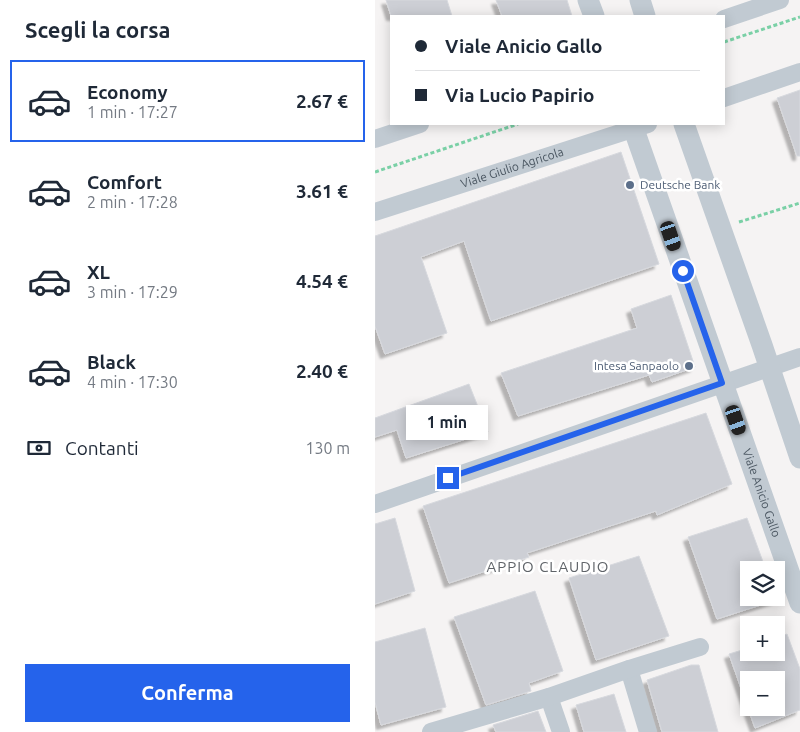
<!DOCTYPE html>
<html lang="it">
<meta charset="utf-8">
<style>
:root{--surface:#fff;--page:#f2f2f3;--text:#1f2937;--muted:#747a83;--line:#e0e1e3;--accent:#2563eb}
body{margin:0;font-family:Ubuntu,sans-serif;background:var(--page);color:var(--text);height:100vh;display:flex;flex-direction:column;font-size:19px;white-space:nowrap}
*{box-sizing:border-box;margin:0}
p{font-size:16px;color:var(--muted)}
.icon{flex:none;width:28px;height:28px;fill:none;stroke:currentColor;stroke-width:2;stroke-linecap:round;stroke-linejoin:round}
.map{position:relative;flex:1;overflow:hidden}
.sheet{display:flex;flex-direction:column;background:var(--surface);width:375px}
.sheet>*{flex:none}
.guide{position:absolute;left:15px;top:15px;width:335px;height:110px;border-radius:0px;box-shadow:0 2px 12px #0003;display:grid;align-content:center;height:110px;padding:0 25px;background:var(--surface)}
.fabs{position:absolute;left:365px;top:561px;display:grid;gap:10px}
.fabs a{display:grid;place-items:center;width:45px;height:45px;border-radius:0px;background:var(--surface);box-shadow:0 2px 12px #0003;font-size:25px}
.end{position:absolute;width:22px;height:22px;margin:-11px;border:6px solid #2563eb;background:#fff;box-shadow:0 0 0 2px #fff}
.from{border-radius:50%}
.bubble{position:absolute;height:35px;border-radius:0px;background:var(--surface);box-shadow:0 2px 12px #0003;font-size:16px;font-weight:600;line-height:35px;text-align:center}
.car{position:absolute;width:15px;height:30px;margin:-15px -8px;border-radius:6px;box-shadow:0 0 4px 1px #0007;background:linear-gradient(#222 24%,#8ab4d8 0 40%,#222 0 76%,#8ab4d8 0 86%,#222 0)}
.guide b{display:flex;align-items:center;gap:18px;height:48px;font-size:19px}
.guide b+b{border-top:1px solid var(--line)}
.guide i{width:12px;height:12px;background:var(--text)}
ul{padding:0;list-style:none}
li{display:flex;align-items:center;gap:15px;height:82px;margin:0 10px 8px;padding:0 15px;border:2px solid transparent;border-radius:0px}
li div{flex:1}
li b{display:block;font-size:19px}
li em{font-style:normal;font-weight:600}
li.active{border-color:var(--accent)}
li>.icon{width:45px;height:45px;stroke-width:1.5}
h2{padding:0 25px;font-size:22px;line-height:60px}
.pay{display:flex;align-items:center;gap:12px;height:55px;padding:0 25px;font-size:19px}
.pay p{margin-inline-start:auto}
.primary-button{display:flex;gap:10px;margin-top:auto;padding:10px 25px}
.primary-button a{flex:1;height:58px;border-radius:0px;background:var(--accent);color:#fff;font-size:20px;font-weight:600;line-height:58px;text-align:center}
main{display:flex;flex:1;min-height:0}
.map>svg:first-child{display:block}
.building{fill:#cdcfd5;stroke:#d7d9de;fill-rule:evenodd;filter:url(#shadow)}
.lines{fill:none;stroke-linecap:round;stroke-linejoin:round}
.path{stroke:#7ad0a6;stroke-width:3;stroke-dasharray:4 2.5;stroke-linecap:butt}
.minor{stroke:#c1cad2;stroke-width:18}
.tertiary{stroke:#c1cad2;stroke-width:21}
.route{stroke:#2563eb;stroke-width:6}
.service-dot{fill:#5c6f8a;stroke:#fff;stroke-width:2}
.labels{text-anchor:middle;stroke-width:5;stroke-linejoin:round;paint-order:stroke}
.street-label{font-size:12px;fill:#4a5661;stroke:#fff}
.service-label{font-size:12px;fill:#4e5e75;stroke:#fff;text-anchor:start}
.quarter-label{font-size:15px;letter-spacing:1px;fill:#5f6368;stroke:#fff}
</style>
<main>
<section class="sheet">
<h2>Scegli la corsa</h2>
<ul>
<li class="active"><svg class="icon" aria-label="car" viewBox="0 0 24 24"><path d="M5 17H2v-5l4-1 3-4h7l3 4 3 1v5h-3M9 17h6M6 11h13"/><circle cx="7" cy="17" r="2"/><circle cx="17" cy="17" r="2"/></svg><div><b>Economy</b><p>1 min · 17:27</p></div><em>2.67 €</em></li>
<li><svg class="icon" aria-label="car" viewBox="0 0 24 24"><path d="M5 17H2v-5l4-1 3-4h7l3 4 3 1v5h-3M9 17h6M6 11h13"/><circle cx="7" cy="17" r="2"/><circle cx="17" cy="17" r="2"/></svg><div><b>Comfort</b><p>2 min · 17:28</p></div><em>3.61 €</em></li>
<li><svg class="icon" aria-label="car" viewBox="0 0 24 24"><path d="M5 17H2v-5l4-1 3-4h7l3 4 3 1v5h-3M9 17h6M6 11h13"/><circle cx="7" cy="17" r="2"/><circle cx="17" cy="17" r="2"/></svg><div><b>XL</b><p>3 min · 17:29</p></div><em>4.54 €</em></li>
<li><svg class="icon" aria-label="car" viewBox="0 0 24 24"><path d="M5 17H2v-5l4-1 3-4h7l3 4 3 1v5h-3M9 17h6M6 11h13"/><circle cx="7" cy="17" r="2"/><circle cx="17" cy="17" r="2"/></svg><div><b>Black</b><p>4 min · 17:30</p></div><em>2.40 €</em></li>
</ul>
<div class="pay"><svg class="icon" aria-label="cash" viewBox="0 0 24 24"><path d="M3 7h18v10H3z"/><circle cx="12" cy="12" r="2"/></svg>Contanti<p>130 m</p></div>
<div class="primary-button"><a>Conferma</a></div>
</section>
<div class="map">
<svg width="425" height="732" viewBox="0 0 425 732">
<defs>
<filter id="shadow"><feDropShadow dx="-4.5" dy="4.5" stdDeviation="1" flood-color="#0004"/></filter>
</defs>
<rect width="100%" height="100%" fill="#f5f3f3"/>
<path class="building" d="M 11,0 L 72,0 L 77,16 L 16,16 Z
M 121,0 L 192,0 L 197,16 L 127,16 Z
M 425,90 L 425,156 L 422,156 L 402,98 Z
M 246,152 L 284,264 L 116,321 L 89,241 L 46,257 L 72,333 L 10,354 L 0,326 L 0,236 Z
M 296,295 L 320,367 L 277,382 L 274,375 L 143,416 L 126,373 L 262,328 L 256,309 Z
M 94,384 L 113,432 L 31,458 L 22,430 L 0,437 L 0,418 Z
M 331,413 L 357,484 L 282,515 L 281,511 L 152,553 L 154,557 L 74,583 L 48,506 Z
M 20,518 L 40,591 L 0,604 L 0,524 Z
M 372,518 L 391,570 L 374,570 L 374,598 L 401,598 L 401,600 L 342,619 L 313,537 Z
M 264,556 L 294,636 L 221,660 L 194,578 Z
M 160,591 L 188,671 L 154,683 L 156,691 L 111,705 L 79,617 Z
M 50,628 L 71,707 L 6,725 L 0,702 L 0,642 Z
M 412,634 L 425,669 L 425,710 L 380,728 L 354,654 L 374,648 L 374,652 L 401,652 L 401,638 ZM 374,680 L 401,680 L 401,708 L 374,708 Z
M 316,665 L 324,665 L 343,732 L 287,732 L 272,680 Z
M 239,694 L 251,732 L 209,732 L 201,705 Z
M 163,711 L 171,732 L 121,732 L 118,725 Z"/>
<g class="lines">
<path class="path" d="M 349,42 L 425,17
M 0,172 L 143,124
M 364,222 L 425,203"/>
<g class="minor">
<path d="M 349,19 L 405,0"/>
<path d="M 349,98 L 425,72"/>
<path d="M 0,139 L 45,124"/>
<path id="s1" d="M 0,212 L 273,124"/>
<path d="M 0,504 L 425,357"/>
<path d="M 254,669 L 273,732"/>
<path d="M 174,697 L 186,732"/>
<path d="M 56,732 L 174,697 L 254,669 L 325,647"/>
</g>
<g class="tertiary">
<path d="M 213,0 L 219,16"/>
<path d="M 265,0 L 270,16"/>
<path id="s2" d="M 257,124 L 425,603"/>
<path d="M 309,124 L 387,345 L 425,458"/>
</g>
</g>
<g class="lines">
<path class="route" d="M 73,478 L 347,383 L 308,271"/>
</g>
<g class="service-dot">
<circle cx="255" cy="185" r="5"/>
<circle cx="314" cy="366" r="5"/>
</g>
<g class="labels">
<g class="street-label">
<text dy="4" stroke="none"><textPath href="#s1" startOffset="144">Viale Giulio Agricola</textPath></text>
<text dy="4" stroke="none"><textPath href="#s2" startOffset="391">Viale Anicio Gallo</textPath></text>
</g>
<g class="service-label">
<text x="265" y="189">Deutsche Bank</text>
<text x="304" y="370" text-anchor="end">Intesa Sanpaolo</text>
</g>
<g class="quarter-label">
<text x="173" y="572">APPIO CLAUDIO</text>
</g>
</g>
</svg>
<div class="fabs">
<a><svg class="icon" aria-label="layers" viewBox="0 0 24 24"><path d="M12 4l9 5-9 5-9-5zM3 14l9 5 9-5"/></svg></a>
<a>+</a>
<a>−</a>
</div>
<i class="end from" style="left:308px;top:271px"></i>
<i class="end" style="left:73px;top:478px"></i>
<div class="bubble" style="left:31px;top:405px;width:82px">1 min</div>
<i class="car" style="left:296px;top:236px;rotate:161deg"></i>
<i class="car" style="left:361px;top:420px;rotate:161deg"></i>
<div class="guide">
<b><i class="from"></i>Viale Anicio Gallo</b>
<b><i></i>Via Lucio Papirio</b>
</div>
</div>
</main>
